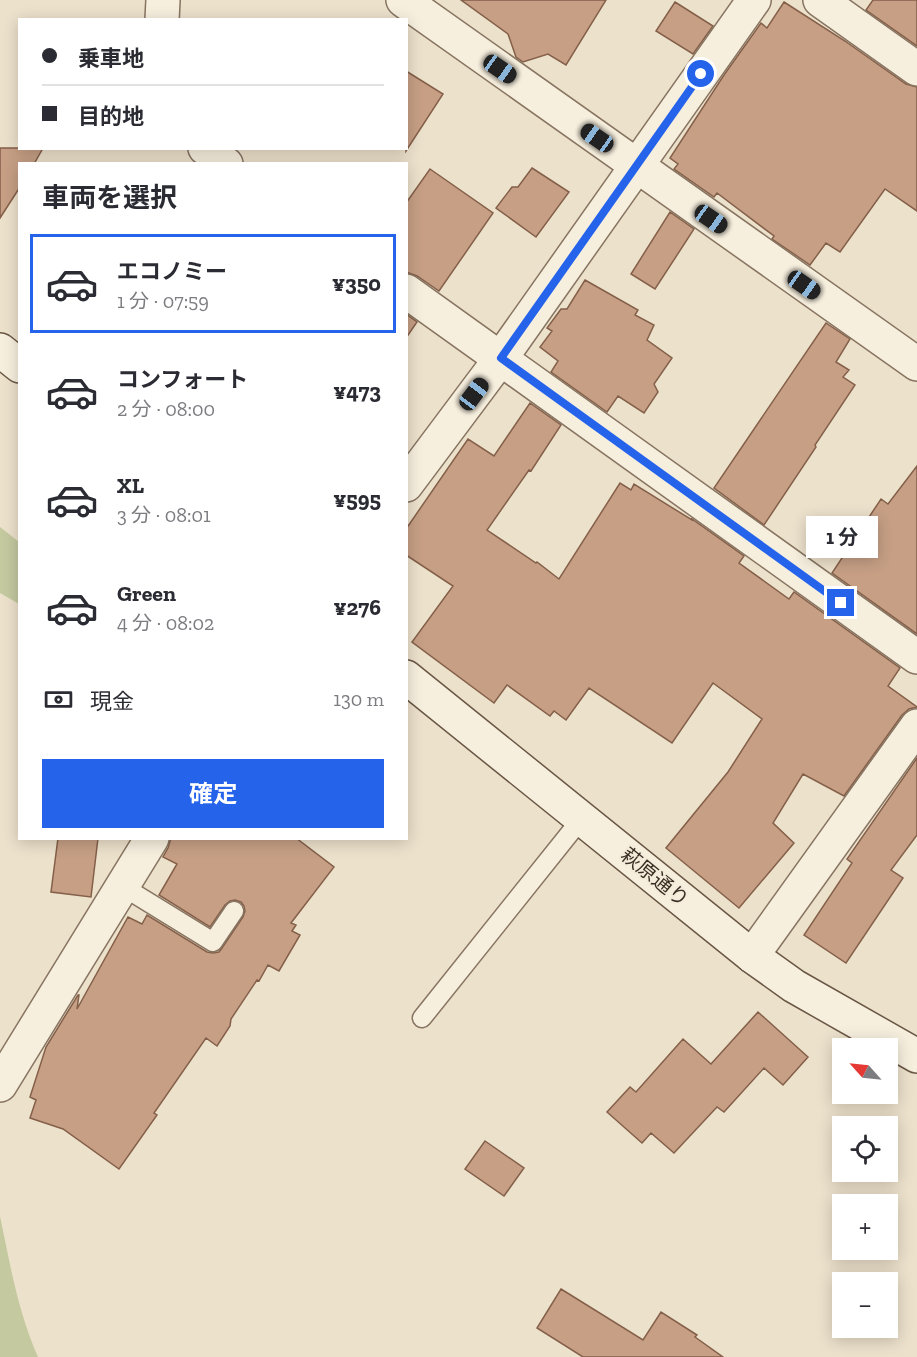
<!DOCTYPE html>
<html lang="ja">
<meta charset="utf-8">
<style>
:root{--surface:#fff;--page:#f2f2f3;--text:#2b2b33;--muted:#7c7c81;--line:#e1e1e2;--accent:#2563eb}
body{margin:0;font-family:"Zilla Slab","Noto Sans JP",serif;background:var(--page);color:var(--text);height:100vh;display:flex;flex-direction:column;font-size:22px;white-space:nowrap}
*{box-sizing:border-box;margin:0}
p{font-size:20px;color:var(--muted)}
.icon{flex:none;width:33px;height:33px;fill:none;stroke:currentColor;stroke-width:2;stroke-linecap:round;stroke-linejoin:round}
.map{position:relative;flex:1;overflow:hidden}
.details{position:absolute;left:18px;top:162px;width:390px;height:678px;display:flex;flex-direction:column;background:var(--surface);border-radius:0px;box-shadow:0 3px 15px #0003}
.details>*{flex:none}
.banner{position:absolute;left:18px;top:18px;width:390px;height:132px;border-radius:0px;box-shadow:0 3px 15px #0003;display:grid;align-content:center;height:132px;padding:0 24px;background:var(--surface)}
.needle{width:39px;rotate:297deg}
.buttons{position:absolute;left:832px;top:1038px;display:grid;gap:12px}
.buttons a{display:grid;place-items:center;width:66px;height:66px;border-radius:0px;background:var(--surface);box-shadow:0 3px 15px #0003;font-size:30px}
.end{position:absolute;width:27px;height:27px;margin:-14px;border:8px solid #2563eb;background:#fff;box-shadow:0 0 0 3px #fff}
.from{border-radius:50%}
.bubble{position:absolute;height:42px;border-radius:0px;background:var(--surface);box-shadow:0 3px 15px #0003;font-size:20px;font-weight:700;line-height:42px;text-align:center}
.car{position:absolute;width:18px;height:36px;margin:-18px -9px;border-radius:8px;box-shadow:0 0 4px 2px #0007;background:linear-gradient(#222 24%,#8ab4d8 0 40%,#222 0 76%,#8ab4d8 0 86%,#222 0)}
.banner b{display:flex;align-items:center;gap:21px;height:57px;font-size:22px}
.banner b+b{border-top:2px solid var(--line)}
.banner i{width:15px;height:15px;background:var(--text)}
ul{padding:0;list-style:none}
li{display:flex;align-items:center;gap:18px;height:99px;margin:0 12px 9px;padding:0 12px;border:3px solid transparent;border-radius:0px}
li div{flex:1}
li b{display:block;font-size:22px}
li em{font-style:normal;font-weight:700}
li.current{border-color:var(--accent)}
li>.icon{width:54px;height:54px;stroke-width:1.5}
h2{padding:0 24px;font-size:27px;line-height:72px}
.pay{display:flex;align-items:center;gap:15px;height:66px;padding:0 24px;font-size:22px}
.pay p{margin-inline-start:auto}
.action{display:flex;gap:12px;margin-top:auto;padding:12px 24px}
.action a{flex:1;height:69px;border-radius:0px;background:var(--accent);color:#fff;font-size:24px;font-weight:700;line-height:69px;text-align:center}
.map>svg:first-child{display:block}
.green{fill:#c5c9a0}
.building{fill:#c69f85;stroke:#845f49;stroke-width:1.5}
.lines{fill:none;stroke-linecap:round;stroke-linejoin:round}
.lane-casing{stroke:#877461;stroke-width:21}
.street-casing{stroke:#877461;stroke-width:36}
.secondary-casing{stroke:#695644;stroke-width:36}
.lane{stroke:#f7efde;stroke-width:18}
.street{stroke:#f7efde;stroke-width:33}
.secondary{stroke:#f7efde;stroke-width:33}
.route{stroke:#2563eb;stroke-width:8}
.labels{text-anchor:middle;stroke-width:4.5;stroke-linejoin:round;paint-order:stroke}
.street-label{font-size:20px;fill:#392d23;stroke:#f4ecda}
</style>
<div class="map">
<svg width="917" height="1357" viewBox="0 0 917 1357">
<rect width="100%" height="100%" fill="#ece1cb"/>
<path class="green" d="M 0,527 L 19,542 L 19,604 L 0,593 Z
M 0,1216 C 10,1264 18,1312 38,1357 L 0,1357 Z"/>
<path class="building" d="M 461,0 L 606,0 L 566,65 L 548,54 L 523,62 L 516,57 L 508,34 Z
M 873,0 L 917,0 L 917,46 L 866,10 Z
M 675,2 L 713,26 L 693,54 L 656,31 Z
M 784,2 L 845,41 L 906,84 L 917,87 L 917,211 L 885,189 L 840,252 L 826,243 L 810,265 L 772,239 L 774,236 L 717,193 L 714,197 L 674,169 L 678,164 L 670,158 L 724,75 L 761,23 L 767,28 Z
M 406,71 L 443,94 L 406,151 Z
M 0,148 L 43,148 L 34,164 L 20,164 L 20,187 L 0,218 Z
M 532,168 L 569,192 L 536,237 L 496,208 L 512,187 L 518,187 Z
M 430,169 L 493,213 L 439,291 L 417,276 L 406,272 L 406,203 Z
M 670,212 L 694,229 L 655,289 L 631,274 Z
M 585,280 L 638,310 L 635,315 L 654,325 L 647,340 L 672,358 L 654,384 L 658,392 L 644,413 L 618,396 L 607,412 L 551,372 L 558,361 L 540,347 L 552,331 L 547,328 L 561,309 L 567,309 Z
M 406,314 L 417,322 L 406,338 Z
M 826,323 L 850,339 L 836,362 L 849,370 L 843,377 L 855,385 L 815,445 L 816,447 L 764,525 L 714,488 Z
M 530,403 L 561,425 L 531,471 L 529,470 L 487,530 L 536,563 L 537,562 L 559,579 L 620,483 L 631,490 L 634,484 L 692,520 L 692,519 L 744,556 L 739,563 L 789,599 L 794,592 L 900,668 L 888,686 L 917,707 L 909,709 L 902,715 L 844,796 L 803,774 L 773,823 L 794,843 L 739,908 L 666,848 L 728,772 L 762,719 L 713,683 L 672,743 L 589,688 L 566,720 L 554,711 L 550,716 L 507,685 L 494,703 L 412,642 L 453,586 L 406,555 L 406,529 L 468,439 L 494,456 Z
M 917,466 L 917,634 L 832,573 L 881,499 L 888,504 Z
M 917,758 L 917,835 L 891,870 L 903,878 L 846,963 L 804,935 L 852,863 L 847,859 Z
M 58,838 L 98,838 L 91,897 L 51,892 Z
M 171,838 L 296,838 L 334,867 L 291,923 L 296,925 L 292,931 L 300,935 L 279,971 L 268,965 L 259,981 L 257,980 L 231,1019 L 230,1026 L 217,1046 L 206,1038 L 154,1113 L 157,1115 L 119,1169 L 63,1129 L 30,1118 L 36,1100 L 30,1097 L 46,1047 L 78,995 L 79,995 L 77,1009 L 128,917 L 142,924 L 147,915 L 207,952 L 213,953 L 219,952 L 222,948 L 243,917 L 245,911 L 244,906 L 241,902 L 235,900 L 230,901 L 225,905 L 210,927 L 159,895 L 177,864 L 163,857 L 168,848 Z
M 758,1012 L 808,1057 L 783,1085 L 764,1068 L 724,1112 L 717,1107 L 674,1153 L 651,1133 L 642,1143 L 607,1112 L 630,1087 L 636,1092 L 683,1039 L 711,1064 Z
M 485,1141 L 524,1168 L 504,1196 L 465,1169 Z
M 561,1289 L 643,1340 L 661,1312 L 697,1335 L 695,1337 L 723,1357 L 583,1357 L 537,1328 Z"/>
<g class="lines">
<g class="lane-casing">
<path id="lane" d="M 122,886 L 213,942 L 234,911
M 422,1018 L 582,818"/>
</g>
<g class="street-casing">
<path id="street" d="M 403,0 L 917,364
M 820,0 L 917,69
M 162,20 L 163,0
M 205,148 L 226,164
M 406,291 L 917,657
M 406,485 L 501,358 L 754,0
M 752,956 L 917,726
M 0,1085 L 152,838"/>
</g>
<g class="secondary-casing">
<path id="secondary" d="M 0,350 L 20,366
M 406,677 L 752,956 L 794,986 L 917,1056"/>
</g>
<use href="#lane" class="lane"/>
<use href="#street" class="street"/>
<use href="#secondary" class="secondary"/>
</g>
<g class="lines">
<path class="route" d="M 701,74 L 501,358 L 841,603"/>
</g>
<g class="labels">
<g class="street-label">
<text transform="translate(655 877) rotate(39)" y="7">萩原通り</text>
</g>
</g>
</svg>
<div class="buttons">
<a><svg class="needle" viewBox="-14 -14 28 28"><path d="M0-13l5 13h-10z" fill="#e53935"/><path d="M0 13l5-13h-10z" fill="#7c7c81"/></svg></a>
<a><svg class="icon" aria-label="locate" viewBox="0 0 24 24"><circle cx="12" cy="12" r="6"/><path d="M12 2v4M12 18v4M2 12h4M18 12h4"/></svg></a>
<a>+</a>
<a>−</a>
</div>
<i class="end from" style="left:701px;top:74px"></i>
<i class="end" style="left:841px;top:603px"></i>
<div class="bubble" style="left:806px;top:516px;width:72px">1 分</div>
<i class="car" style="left:500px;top:69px;rotate:125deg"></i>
<i class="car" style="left:597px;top:138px;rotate:305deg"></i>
<i class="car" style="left:711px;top:219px;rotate:125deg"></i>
<i class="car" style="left:804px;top:285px;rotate:125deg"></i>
<i class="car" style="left:474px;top:394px;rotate:37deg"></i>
<div class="banner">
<b><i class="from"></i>乗車地</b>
<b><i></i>目的地</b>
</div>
<section class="details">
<h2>車両を選択</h2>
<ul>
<li class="current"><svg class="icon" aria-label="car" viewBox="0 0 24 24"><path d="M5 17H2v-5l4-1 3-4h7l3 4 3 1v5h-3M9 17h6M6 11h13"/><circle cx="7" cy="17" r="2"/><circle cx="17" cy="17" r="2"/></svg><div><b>エコノミー</b><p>1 分 · 07:59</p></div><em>¥350</em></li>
<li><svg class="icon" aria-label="car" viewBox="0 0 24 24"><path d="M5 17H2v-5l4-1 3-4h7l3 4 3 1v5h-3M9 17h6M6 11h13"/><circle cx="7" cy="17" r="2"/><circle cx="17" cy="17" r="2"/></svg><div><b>コンフォート</b><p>2 分 · 08:00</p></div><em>¥473</em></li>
<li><svg class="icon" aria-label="car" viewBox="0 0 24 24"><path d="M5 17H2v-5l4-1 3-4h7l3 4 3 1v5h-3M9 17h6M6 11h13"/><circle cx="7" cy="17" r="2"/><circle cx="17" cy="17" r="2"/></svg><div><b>XL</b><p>3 分 · 08:01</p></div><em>¥595</em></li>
<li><svg class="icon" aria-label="car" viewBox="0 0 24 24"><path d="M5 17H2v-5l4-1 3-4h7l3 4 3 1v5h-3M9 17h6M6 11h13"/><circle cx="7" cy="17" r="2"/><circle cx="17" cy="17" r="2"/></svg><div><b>Green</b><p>4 分 · 08:02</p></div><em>¥276</em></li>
</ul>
<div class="pay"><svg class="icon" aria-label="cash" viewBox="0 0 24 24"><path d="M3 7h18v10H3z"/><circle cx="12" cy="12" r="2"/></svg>現金<p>130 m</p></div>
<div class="action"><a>確定</a></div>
</section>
</div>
